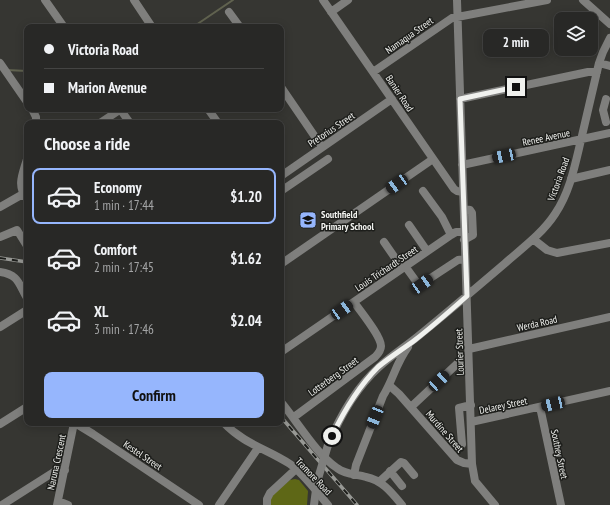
<!DOCTYPE html>
<meta charset="utf-8">
<style>
:root{--surface:#282826;--page:#30302e;--text:#f1f3f6;--muted:#a5a6a7;--line:#444443;--accent:#96b6fd}
body{margin:0;font-family:"PT Sans Narrow",sans-serif;background:var(--page);color:var(--text);height:100vh;display:flex;flex-direction:column;font-size:15px;white-space:nowrap}
*{box-sizing:border-box;margin:0}
p{font-size:13px;color:var(--muted)}
.icon{flex:none;width:22px;height:22px;fill:none;stroke:currentColor;stroke-width:2;stroke-linecap:round;stroke-linejoin:round}
.map{position:relative;flex:1;overflow:hidden}
.side{position:absolute;left:24px;top:120px;width:260px;height:306px;display:flex;flex-direction:column;background:var(--surface);border-radius:8px;box-shadow:0 2px 10px #0003,0 0 0 1px var(--line)}
.side>*{flex:none}
.guide{position:absolute;left:24px;top:24px;width:260px;height:88px;border-radius:8px;box-shadow:0 2px 10px #0003,0 0 0 1px var(--line);display:grid;align-content:center;height:88px;padding:0 20px;background:var(--surface)}
.buttons{position:absolute;left:554px;top:12px;display:grid;gap:8px}
.buttons a{display:grid;place-items:center;width:44px;height:44px;border-radius:8px;background:var(--surface);box-shadow:0 2px 10px #0003,0 0 0 1px var(--line);font-size:20px}
.end{position:absolute;width:18px;height:18px;margin:-9px;border:5px solid #f0f1ee;background:#111;box-shadow:0 0 0 2px #111}
.from{border-radius:50%}
.bubble{position:absolute;height:28px;border-radius:8px;background:var(--surface);box-shadow:0 2px 10px #0003,0 0 0 1px var(--line);font-size:13px;font-weight:600;line-height:28px;text-align:center}
.car{position:absolute;width:12px;height:24px;margin:-12px -6px;border-radius:5px;box-shadow:0 0 3px 1px #0007;background:linear-gradient(#222 24%,#8ab4d8 0 40%,#222 0 76%,#8ab4d8 0 86%,#222 0)}
.guide b{display:flex;align-items:center;gap:14px;height:38px;font-size:15px}
.guide b+b{border-top:1px solid var(--line)}
.guide i{width:10px;height:10px;background:var(--text)}
ul{padding:0;list-style:none}
li{display:flex;align-items:center;gap:12px;height:56px;margin:0 8px 6px;padding:0 12px;border:2px solid transparent;border-radius:8px}
li div{flex:1}
li b{display:block;font-size:15px}
li em{font-style:normal;font-weight:600}
li.active{border-color:var(--accent)}
li>.icon{width:36px;height:36px;stroke-width:1.5}
h2{padding:0 20px;font-size:18px;line-height:48px}
.button{display:flex;gap:8px;margin-top:auto;padding:8px 20px}
.button a{flex:1;height:46px;border-radius:8px;background:var(--accent);color:#111;font-size:16px;font-weight:600;line-height:46px;text-align:center}
.map>svg:first-child{display:block}
.green{fill:#5e6716}
.lines{fill:none;stroke-linecap:round;stroke-linejoin:round}
.stream{stroke:#60624f;stroke-width:2}
.minor{stroke:#7f7f7d;stroke-width:8}
.rail-casing{stroke:#979894;stroke-width:3.5}
.rail{stroke:#1d1e1b;stroke-width:2;stroke-dasharray:6;stroke-linecap:butt}
.minor-bridge{stroke:#7f7f7d;stroke-width:8}
.route{stroke:#f0f1ee;stroke-width:5}
.labels{text-anchor:middle;stroke-width:3;stroke-linejoin:round;paint-order:stroke}
.street-label{font-size:10px;fill:#f0f1ee;stroke:#1d1e1b}
.poi-label{font-size:10px;font-weight:bold;fill:#f0f1ee;stroke:#1d1e1b;text-anchor:start}
</style>
<div class="map">
<svg width="610" height="505" viewBox="0 0 610 505">
<rect width="100%" height="100%" fill="#363632"/>
<path class="green" d="M 295,479 L 299,480 L 308,491 L 307,505 L 271,505 L 271,496 L 290,480 Z"/>
<g class="lines">
<path class="stream" d="M 193,27 L 233,0
M 7,70 L 27,71"/>
<path class="minor" d="M 45,0 L 64,27
M 134,0 L 152,27
M 323,0 L 454,189 L 457,191 L 463,192
M 457,0 L 472,464
M 583,0 L 610,24
M 229,12 L 240,27
M 331,12 L 348,0
M 0,63 L 27,102
M 599,63 L 610,66
M 373,72 L 452,18 L 547,0
M 281,87 L 322,147
M 460,99 L 588,72 L 597,72
M 606,99 L 603,110 L 606,122
M 32,109 L 36,117 L 36,123
M 120,109 L 130,123
M 208,109 L 218,123
M 100,123 L 121,109
M 27,159 C 23,173 16,186 27,199
M 462,165 L 610,133
M 281,176 L 392,99
M 571,179 L 610,170
M 281,191 L 328,159
M 423,191 L 442,217 L 451,235
M 0,207 L 23,194
M 464,209 L 470,210 L 472,213 L 473,235 L 464,240
M 409,225 L 427,251
M 0,237 L 17,230 L 27,246
M 533,239 L 547,250 L 557,253 L 610,243
M 384,242 L 402,268
M 281,264 L 433,159
M 405,266 L 418,284 L 420,285 L 458,260 L 465,259
M 0,272 C 19,275 18,283 27,298
M 0,327 L 27,310
M 469,349 L 610,317
M 281,352 L 451,235 L 456,232 L 464,232
M 390,386 L 399,394 L 457,460 L 464,463 L 472,464 L 475,481 L 495,505
M 281,402 C 297,421 317,455 337,468 C 346,475 356,474 366,477 C 382,480 392,493 402,505
M 411,407 L 458,363
M 540,407 L 561,505
M 294,417 L 375,357 C 378,354 381,351 381,346 C 381,336 360,311 354,302
M 471,422 L 610,391
M 75,423 L 93,434 L 199,505
M 224,423 C 244,444 267,449 290,464 C 304,474 316,491 328,505
M 0,424 L 27,407
M 462,444 L 459,408 L 471,405
M 328,445 C 340,416 356,388 379,367 C 393,354 408,345 422,333 C 449,311 476,288 503,265 C 521,249 542,234 555,214 C 570,192 575,165 581,140 C 587,114 593,89 599,63 L 603,52 L 610,38
M 390,471 L 402,486
M 354,475 L 356,465 L 383,396 C 393,380 396,363 408,347
M 379,482 L 401,462 L 404,463 L 414,475
M 58,501 L 68,505
M 2,505 L 57,470 L 65,470
M 57,505 L 74,423
M 219,505 L 258,448
M 267,505 L 267,499 L 270,493 L 296,469"/>
<g class="rail-casing">
<path id="rail" d="M 0,258 L 27,262
M 281,417 L 357,505"/>
</g>
<use href="#rail" class="rail"/>
<path class="minor-bridge" d="M 314,505 L 317,482 L 328,445"/>
</g>
<g class="lines">
<path class="route" d="M 332,436 C 344,411 358,387 378,367 C 390,357 403,349 415,340 C 433,326 450,311 467,296 L 460,99 L 516,87"/>
</g>
<defs>
<g id="school-square" transform="scale(0.9)"><rect x="-9" y="-9" width="18" height="18" rx="4" fill="#96b6fd" stroke="#1d1e1b"/><path d="M0-5L7-2L0 1L-7-2ZM-4 1L0 2.5L4 1V4Q0 6-4 4Z" fill="#111"/></g>
</defs>
<g fill-rule="evenodd">
<use href="#school-square" x="308" y="220"/>
</g>
<g class="labels">
<g class="street-label">
<text transform="translate(409 35) rotate(-35)" y="4">Namaqua Street</text>
<text transform="translate(400 93) rotate(56)" y="4">Banier Road</text>
<text transform="translate(331 129) rotate(-34)" y="4">Pretorius Street</text>
<text transform="translate(546 137) rotate(-12)" y="4">Renee Avenue</text>
<text transform="translate(558 179) rotate(-70)" y="4">Victoria Road</text>
<text transform="translate(386 268) rotate(-34)" y="4">Louis Trichardt Street</text>
<text transform="translate(537 323) rotate(-13)" y="4">Werda Road</text>
<text transform="translate(459 352) rotate(-92)" y="4">Lourier Street</text>
<text transform="translate(333 376) rotate(-36)" y="4">Lotterberg Street</text>
<text transform="translate(503 405) rotate(-12)" y="4">Delarey Street</text>
<text transform="translate(445 431) rotate(49)" y="4">Murdine Street</text>
<text transform="translate(560 454) rotate(78)" y="4">Southey Street</text>
<text transform="translate(143 455) rotate(34)" y="4">Kestel Street</text>
<text transform="translate(56 462) rotate(-78)" y="4">Naruna Crescent</text>
<text transform="translate(314 476) rotate(46)" y="4">Tramore Road</text>
</g>
<g class="poi-label">
<text x="321" y="218">Southfield<tspan x="321" dy="12">Primary School</tspan></text>
</g>
</g>
</svg>
<div class="buttons">
<a><svg class="icon" aria-label="layers" viewBox="0 0 24 24"><path d="M12 4l9 5-9 5-9-5zM3 14l9 5 9-5"/></svg></a>
</div>
<i class="end from" style="left:332px;top:436px"></i>
<i class="end" style="left:516px;top:87px"></i>
<div class="bubble" style="left:483px;top:29px;width:66px">2 min</div>
<i class="car" style="left:504px;top:156px;rotate:258deg"></i>
<i class="car" style="left:397px;top:184px;rotate:235deg"></i>
<i class="car" style="left:422px;top:284px;rotate:56deg"></i>
<i class="car" style="left:342px;top:310px;rotate:55deg"></i>
<i class="car" style="left:439px;top:381px;rotate:47deg"></i>
<i class="car" style="left:553px;top:404px;rotate:257deg"></i>
<i class="car" style="left:375px;top:417px;rotate:202deg"></i>
<div class="guide">
<b><i class="from"></i>Victoria Road</b>
<b><i></i>Marion Avenue</b>
</div>
<section class="side">
<h2>Choose a ride</h2>
<ul>
<li class="active"><svg class="icon" aria-label="car" viewBox="0 0 24 24"><path d="M5 17H2v-5l4-1 3-4h7l3 4 3 1v5h-3M9 17h6M6 11h13"/><circle cx="7" cy="17" r="2"/><circle cx="17" cy="17" r="2"/></svg><div><b>Economy</b><p>1 min · 17:44</p></div><em>$1.20</em></li>
<li><svg class="icon" aria-label="car" viewBox="0 0 24 24"><path d="M5 17H2v-5l4-1 3-4h7l3 4 3 1v5h-3M9 17h6M6 11h13"/><circle cx="7" cy="17" r="2"/><circle cx="17" cy="17" r="2"/></svg><div><b>Comfort</b><p>2 min · 17:45</p></div><em>$1.62</em></li>
<li><svg class="icon" aria-label="car" viewBox="0 0 24 24"><path d="M5 17H2v-5l4-1 3-4h7l3 4 3 1v5h-3M9 17h6M6 11h13"/><circle cx="7" cy="17" r="2"/><circle cx="17" cy="17" r="2"/></svg><div><b>XL</b><p>3 min · 17:46</p></div><em>$2.04</em></li>
</ul>
<div class="button"><a>Confirm</a></div>
</section>
</div>
